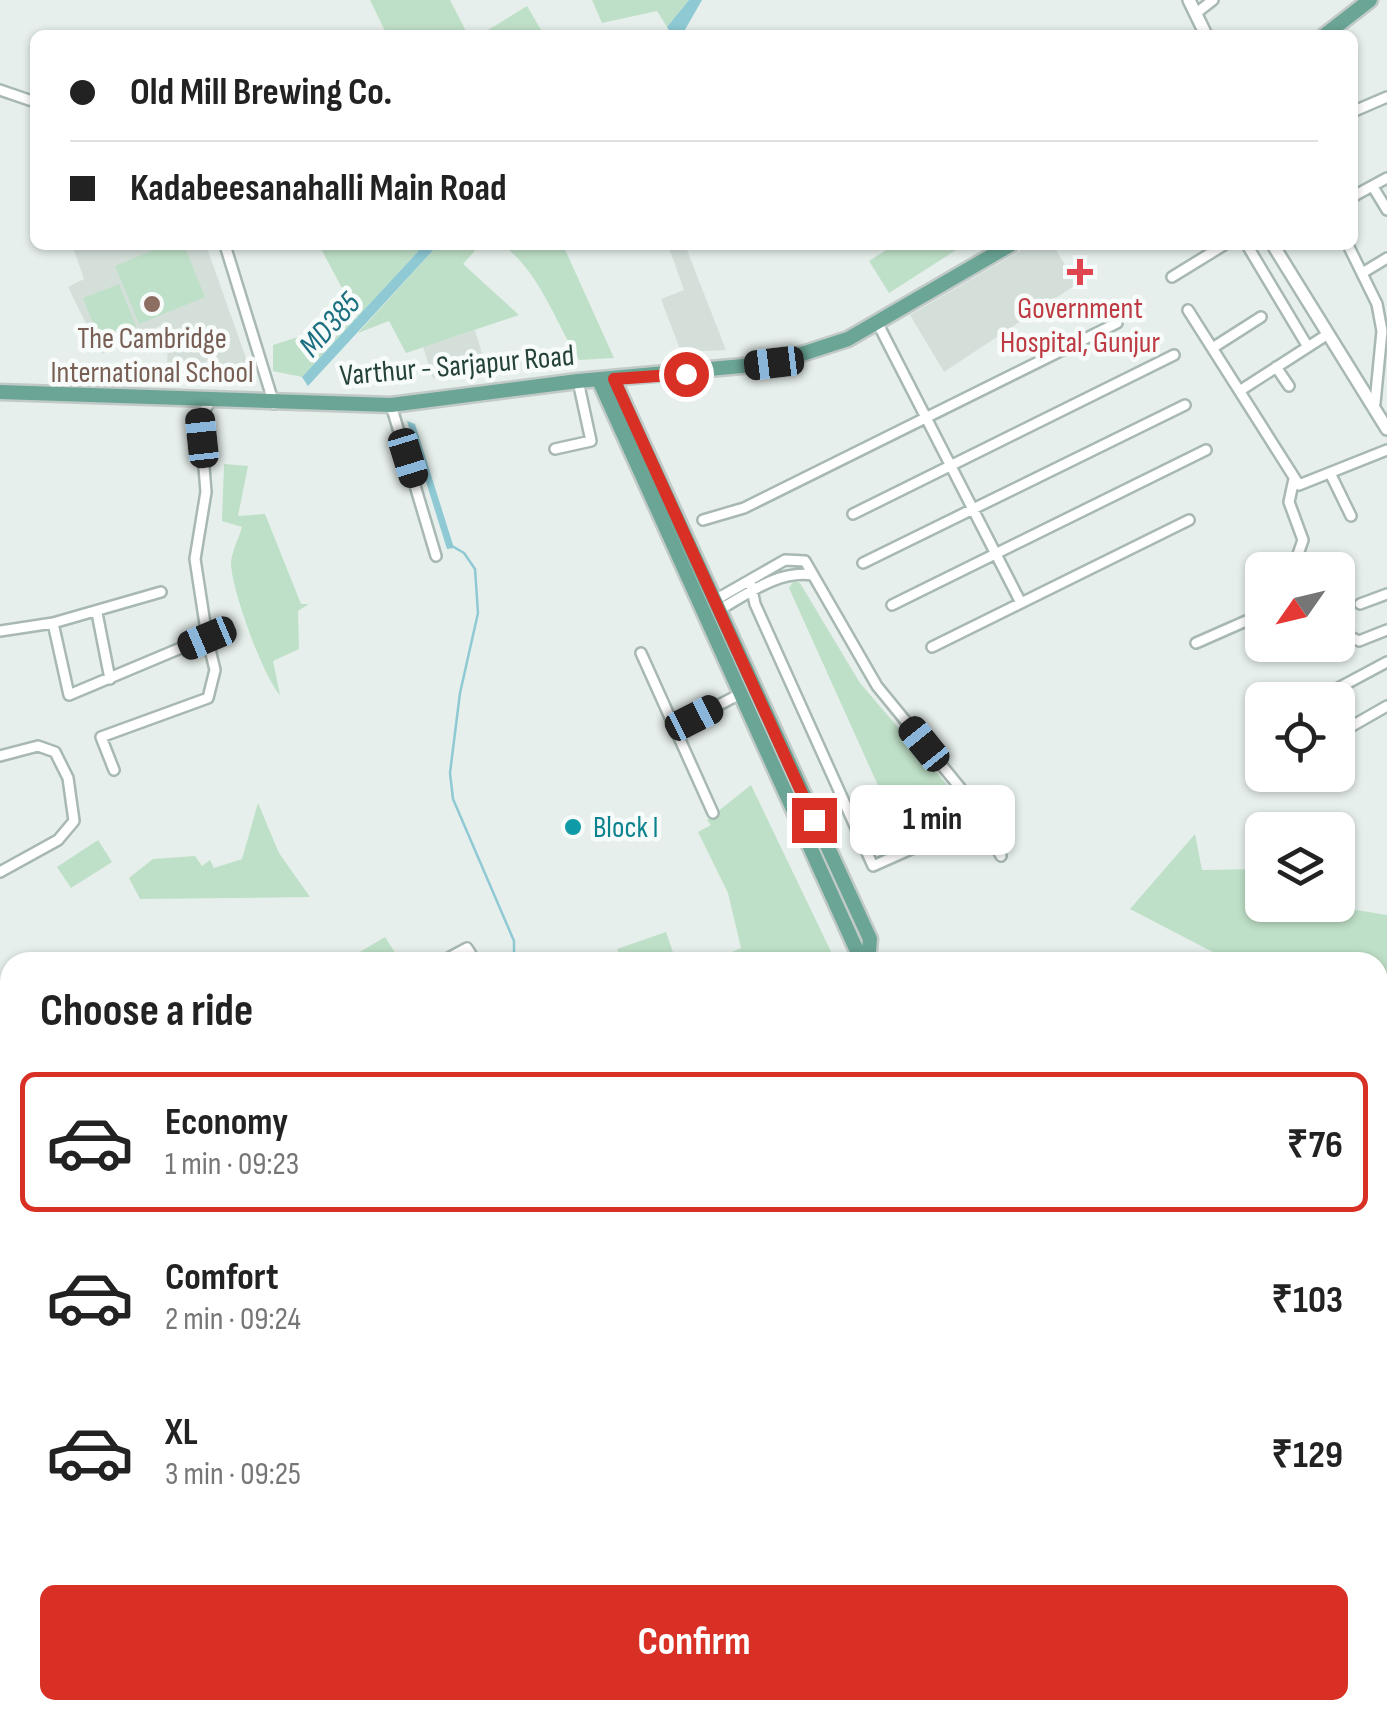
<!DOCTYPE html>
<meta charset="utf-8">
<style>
:root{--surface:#fff;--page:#f2f2f2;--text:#222;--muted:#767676;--line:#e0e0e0;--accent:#d93025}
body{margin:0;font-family:"Sofia Sans Condensed",sans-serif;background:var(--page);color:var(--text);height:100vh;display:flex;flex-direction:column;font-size:38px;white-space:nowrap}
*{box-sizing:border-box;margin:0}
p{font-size:32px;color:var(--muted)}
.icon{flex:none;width:55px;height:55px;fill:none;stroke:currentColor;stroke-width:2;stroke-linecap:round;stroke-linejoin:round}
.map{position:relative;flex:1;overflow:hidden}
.panel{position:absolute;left:0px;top:952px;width:1388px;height:768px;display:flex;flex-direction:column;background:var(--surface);border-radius:30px 30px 0 0;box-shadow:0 2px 8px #0004}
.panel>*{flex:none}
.banner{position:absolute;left:30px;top:30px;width:1328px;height:220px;border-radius:15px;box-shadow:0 2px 8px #0004;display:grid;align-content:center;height:220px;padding:0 40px;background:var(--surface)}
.needle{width:65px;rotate:236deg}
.fabs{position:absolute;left:1245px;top:552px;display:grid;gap:20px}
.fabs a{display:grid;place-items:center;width:110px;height:110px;border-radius:15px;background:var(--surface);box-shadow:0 2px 8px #0004;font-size:50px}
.end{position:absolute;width:45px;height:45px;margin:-22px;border:12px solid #d93025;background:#fff;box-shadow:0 0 0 5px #fff}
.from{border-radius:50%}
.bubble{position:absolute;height:70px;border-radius:15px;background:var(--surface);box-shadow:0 2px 8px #0004;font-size:32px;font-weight:700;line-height:70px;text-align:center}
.car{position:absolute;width:30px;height:60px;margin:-30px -15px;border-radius:12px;box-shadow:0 0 8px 2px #0007;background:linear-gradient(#222 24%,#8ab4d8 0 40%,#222 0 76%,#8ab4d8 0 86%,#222 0)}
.banner b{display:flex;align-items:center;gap:35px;height:95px;font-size:38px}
.banner b+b{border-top:2px solid var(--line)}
.banner i{width:25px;height:25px;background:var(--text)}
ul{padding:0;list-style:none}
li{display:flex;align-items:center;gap:30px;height:140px;margin:0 20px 15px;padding:0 20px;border:5px solid transparent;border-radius:15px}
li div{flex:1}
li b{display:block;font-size:38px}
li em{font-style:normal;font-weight:700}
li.current{border-color:var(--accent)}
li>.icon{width:90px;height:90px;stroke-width:1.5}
h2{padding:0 40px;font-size:45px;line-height:120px}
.action{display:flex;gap:20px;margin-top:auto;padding:20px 40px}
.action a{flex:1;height:115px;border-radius:15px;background:var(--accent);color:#fff;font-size:40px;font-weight:700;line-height:115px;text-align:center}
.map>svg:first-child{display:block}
.built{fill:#d4dfda}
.green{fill:#bfe0c8}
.water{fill:#8ec9d4}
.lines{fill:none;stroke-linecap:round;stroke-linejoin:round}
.stream{stroke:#8ec9d4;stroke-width:2.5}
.minor-casing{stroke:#a8b8b2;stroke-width:14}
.tertiary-casing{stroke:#a8b8b2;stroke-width:16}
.primary-casing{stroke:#c2cac8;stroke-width:19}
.minor{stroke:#fff;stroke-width:9}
.tertiary{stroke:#fff;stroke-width:11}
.primary{stroke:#6aa596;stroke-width:14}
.route{stroke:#d93025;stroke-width:12}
.health-dot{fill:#e0444e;stroke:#f7fbf9;stroke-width:4}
.education-dot{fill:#8d6e63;stroke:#f7fbf9;stroke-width:4}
.culture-dot{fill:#0f9aa8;stroke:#f7fbf9;stroke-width:4}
.labels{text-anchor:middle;stroke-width:9;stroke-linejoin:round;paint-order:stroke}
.health-label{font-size:30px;fill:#be3a42;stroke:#f7fbf9}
.education-label{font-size:30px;fill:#785e54;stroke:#f7fbf9}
.street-label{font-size:30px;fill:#24423a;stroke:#f7fbf9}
.culture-label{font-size:30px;fill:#0d838f;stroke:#f7fbf9;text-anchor:start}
.water-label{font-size:32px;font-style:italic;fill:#1c6f80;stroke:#f7fbf9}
</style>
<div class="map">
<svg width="1387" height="1719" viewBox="0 0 1387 1719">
<rect width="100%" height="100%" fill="#e6efeb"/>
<path class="built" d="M 72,245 L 206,245 L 253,378 L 167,377 L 168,322 L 101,354 L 68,287 L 84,279 Z
M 668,245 L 685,245 L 726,350 L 681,352 L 661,299 L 684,290 Z
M 1030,245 L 1053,245 L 1077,284 L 944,372 L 910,315 Z
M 475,330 L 488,373 L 433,378 L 423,347 Z"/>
<path class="green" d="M 370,0 L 450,0 L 468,35 L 387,35 Z
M 592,0 L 689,0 L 667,27 L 657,11 L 602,23 Z
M 527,6 L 544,35 L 480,35 Z
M 166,245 L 184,245 L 205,297 L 139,324 L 115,266 Z
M 319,245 L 424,245 L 302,377 L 273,371 L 273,345 L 358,318 Z
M 438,245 L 480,245 L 463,264 L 519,315 L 406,353 L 389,321 L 358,333 Z
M 503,245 L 563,245 L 614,358 L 579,360 C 554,320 541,274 503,245 Z
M 894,245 L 964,245 L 889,293 L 869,261 Z
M 119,284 L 136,326 L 100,341 L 83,298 Z
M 224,464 L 248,466 L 238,516 L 265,514 L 301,604 L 309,604 L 298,611 L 299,649 L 273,661 L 280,695 C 263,676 232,591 231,564 C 231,553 239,538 242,527 L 222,521 Z
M 794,581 L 800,583 L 860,683 L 948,786 L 954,798 L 953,816 L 931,835 L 903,841 L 789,588 Z
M 751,785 L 836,962 L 716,959 L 741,948 L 728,893 L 698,832 L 711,825 L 707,820 Z
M 258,803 L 279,853 L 310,897 L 140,899 L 129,878 L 153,859 L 195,856 L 202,866 L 210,860 L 214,868 L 242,859 Z
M 1195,834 L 1202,870 L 1262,869 L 1262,905 L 1325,905 L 1387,915 L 1387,1045 L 1378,1040 L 1378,962 L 1232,962 L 1130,909 Z
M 98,840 L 112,862 L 71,888 L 57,867 Z
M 666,932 L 676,961 L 622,962 L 617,949 Z
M 385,937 L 401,962 L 343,962 Z
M 0,1225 L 10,1242 L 10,1291 L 0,1273 Z
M 1387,1311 L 1387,1460 L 1378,1454 L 1378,1323 Z
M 294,1710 L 349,1710 L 353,1719 L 297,1719 Z
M 938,1710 L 1075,1710 L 1078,1719 L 943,1719 Z"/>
<path class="water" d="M 689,0 L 702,0 L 682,35 L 672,35 L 667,27 Z
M 424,245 L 438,245 L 308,386 L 302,377 Z
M 407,421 L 415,424 L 454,548 L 447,549 Z"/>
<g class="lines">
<path class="stream" d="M 452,546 L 464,553 L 475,569 L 478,613 L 460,693 L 450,773 L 453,799 L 514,941 L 514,962
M 0,1406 L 10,1399"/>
<g class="minor-casing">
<path id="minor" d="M 1195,14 L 1213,0
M 0,90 L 35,102
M 1352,112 L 1387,97
M 1373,187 L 1387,210
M 1352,197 L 1387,178
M 225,245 L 274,404
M 1247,245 L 1308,347
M 1348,245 L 1377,304 L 1382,331 L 1375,403
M 1364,272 L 1387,258
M 1172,277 L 1224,245
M 1188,310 L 1299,485 L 1387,450
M 877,322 L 1021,603
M 1214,347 L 1261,317
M 1276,367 L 1289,386
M 1241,390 L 1328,334
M 391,405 L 436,556
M 555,449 L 591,441 L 578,381
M 1331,475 L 1351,516
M 1294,479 L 1289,502 L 1303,540 L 1296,560 L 1298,570
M 853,514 L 1174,355
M 703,520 L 744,508 L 1117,323
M 863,563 L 1185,405
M 750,580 L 755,604 L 873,866 L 981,818
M 715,600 L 785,560 L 805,561 L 877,686 L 971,801 L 1001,856
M 1360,604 L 1387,594
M 892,605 L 1206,450
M 719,610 C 748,594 778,570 812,575
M 97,613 L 110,679
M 53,623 L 69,695 L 207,637 L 195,559 L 206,492 L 200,418 L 211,400
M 0,631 L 53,623 L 161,592
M 1338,631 L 1359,641 L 1387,630
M 1196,643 L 1262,614
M 932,647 L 1189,520
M 641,653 L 713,813
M 1316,700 L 1387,662
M 675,728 L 738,695
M 1338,734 L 1387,706
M 0,756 L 38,746 L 55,752 L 68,778 L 74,821 L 58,840 L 0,872
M 114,770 L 101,737 L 208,698 L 215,670 L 207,637
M 441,962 L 467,948 L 476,962
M 1378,1049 L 1387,1054
M 0,1175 L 10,1192
M 0,1204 L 10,1198
M 1378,1462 L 1387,1467
M 1378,1541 L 1387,1546
M 0,1676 L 10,1693
M 20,1710 L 25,1719
M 47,1710 L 52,1719
M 63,1710 L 69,1719
M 241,1710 L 245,1719
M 400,1710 L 404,1719"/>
</g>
<g class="tertiary-casing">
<path id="tertiary" d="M 1189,0 L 1206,35
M 1273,245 L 1387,429
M 1378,1158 L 1387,1143
M 836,1719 L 858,1710"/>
</g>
<g class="primary-casing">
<path id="primary" d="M 1325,35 L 1370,0
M 613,379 L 870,939 L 868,962
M 599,380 L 862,962
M 0,392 L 391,405 L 578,381 L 774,363 L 848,339 L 1010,245
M 1227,1710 L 1231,1719
M 1242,1710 L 1246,1719"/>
</g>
<use href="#minor" class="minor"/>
<use href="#tertiary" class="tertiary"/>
<use href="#primary" class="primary"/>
</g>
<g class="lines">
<path class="route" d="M 686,374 L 614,379 L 814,820"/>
</g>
<path class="health-dot" d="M1075 257h10v10h10v10h-10v10h-10v-10h-10v-10h10z"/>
<circle class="education-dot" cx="152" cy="304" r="10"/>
<circle class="culture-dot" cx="573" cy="827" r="10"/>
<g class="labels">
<g class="health-label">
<text x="1080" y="318">Government<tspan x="1080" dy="34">Hospital, Gunjur</tspan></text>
</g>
<g class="education-label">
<text x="152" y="348">The Cambridge<tspan x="152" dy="34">International School</tspan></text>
</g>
<g class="street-label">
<text transform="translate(457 365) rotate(-5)" y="10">Varthur - Sarjapur Road</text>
</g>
<g class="culture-label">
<text x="593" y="837">Block I</text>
</g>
<g class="water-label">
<text transform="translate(329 324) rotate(-48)" y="11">MD385</text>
</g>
</g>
</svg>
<div class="fabs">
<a><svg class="needle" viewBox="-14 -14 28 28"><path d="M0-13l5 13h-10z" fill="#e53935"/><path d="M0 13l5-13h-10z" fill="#767676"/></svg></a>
<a><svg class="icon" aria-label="locate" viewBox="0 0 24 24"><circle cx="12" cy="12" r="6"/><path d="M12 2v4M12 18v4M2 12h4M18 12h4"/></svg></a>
<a><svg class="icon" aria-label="layers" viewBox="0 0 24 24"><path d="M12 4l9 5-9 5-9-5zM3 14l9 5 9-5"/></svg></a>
</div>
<i class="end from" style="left:686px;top:374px"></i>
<i class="end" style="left:814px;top:820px"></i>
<div class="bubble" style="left:850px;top:785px;width:165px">1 min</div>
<i class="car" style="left:774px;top:363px;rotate:263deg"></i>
<i class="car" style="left:202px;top:438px;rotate:354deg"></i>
<i class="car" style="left:408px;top:458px;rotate:163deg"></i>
<i class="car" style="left:207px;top:638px;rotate:247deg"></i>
<i class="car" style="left:694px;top:718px;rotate:63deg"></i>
<i class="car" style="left:924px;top:744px;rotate:321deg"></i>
<div class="banner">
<b><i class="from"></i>Old Mill Brewing Co.</b>
<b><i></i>Kadabeesanahalli Main Road</b>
</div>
<section class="panel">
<h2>Choose a ride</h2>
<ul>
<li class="current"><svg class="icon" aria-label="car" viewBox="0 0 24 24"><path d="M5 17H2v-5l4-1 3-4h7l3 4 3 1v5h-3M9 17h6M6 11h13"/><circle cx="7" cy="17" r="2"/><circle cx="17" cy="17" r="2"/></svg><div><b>Economy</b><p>1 min · 09:23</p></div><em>₹76</em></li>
<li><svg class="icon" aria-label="car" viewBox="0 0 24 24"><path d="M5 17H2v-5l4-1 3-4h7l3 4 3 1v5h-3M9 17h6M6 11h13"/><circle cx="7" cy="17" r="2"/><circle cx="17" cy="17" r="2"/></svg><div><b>Comfort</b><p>2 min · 09:24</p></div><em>₹103</em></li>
<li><svg class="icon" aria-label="car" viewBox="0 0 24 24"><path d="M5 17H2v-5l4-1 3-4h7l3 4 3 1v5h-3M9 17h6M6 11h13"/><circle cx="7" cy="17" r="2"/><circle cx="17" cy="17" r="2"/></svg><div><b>XL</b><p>3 min · 09:25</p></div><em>₹129</em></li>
</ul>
<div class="action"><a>Confirm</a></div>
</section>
</div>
